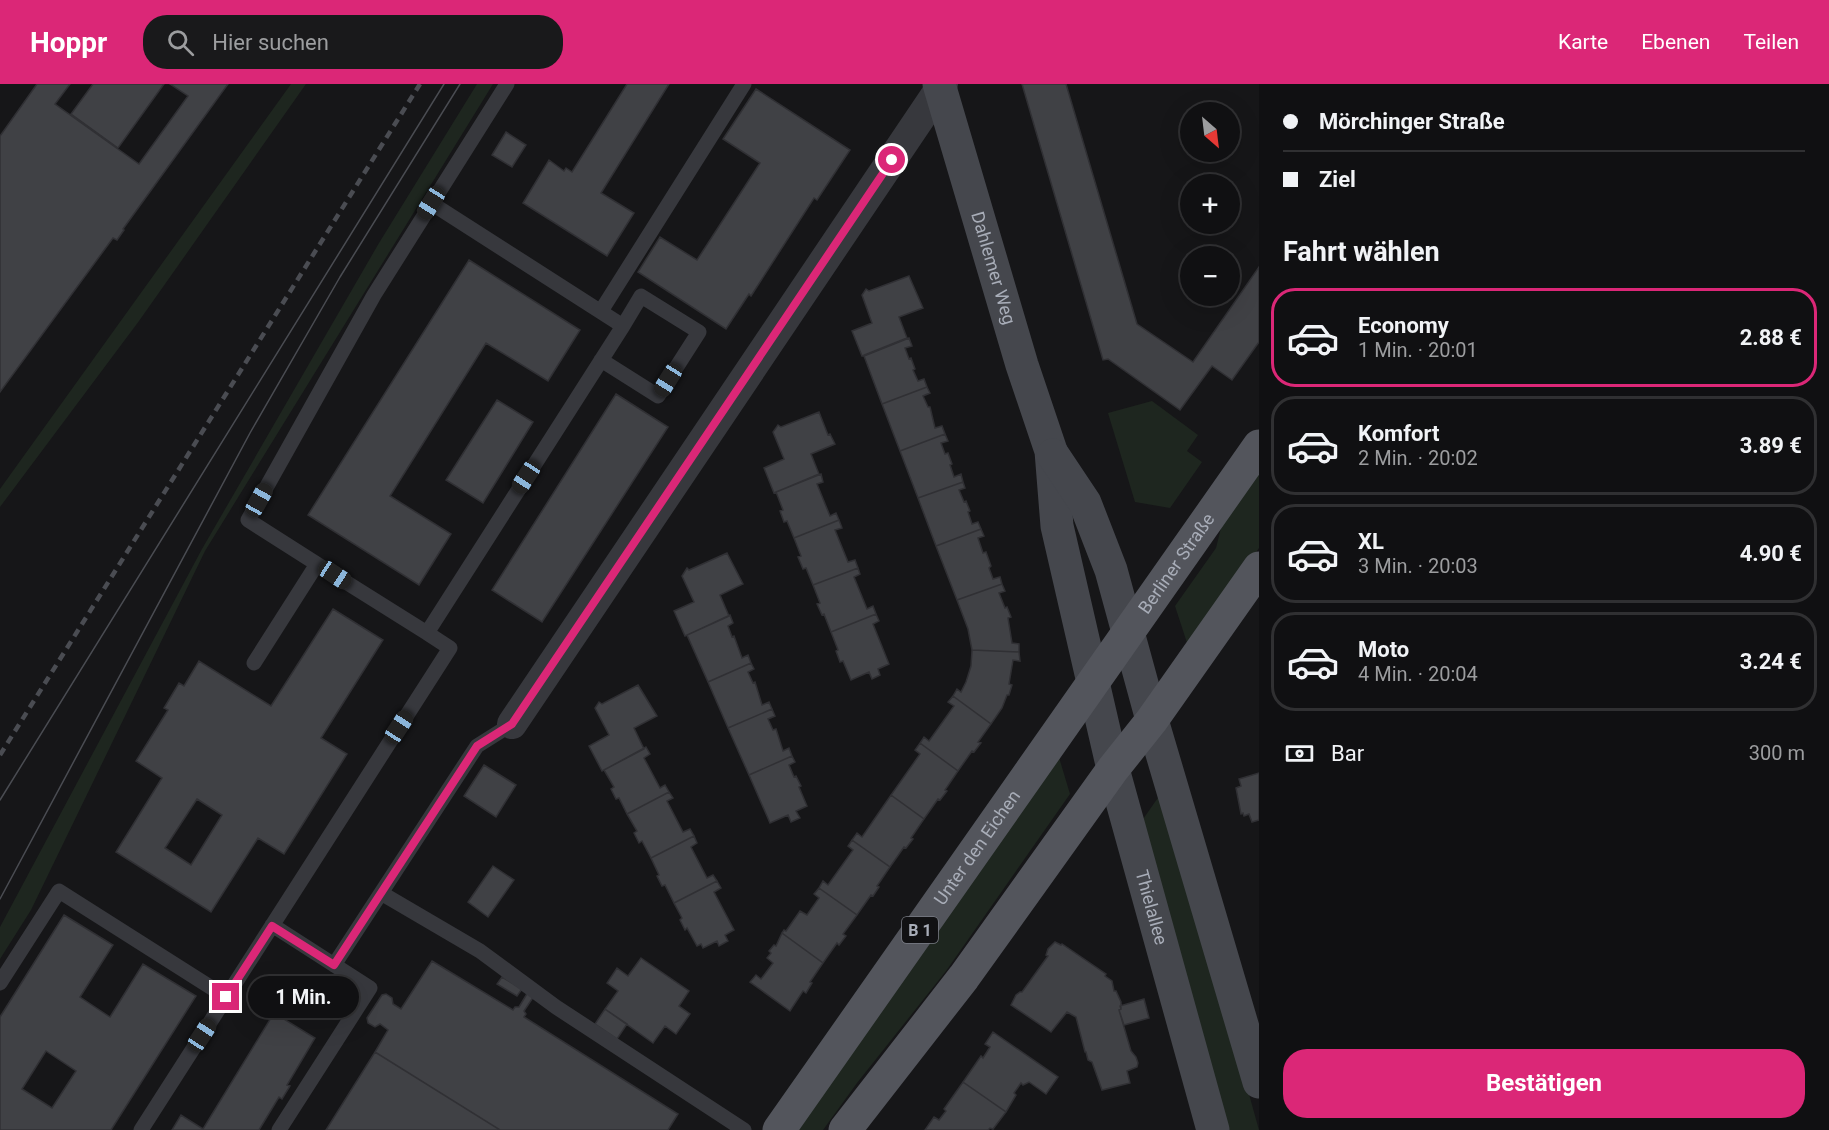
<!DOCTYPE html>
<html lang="de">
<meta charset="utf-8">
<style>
:root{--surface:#101012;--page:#19191b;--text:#f1f3f6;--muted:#9c9d9f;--line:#303032;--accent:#db2777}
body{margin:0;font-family:Roboto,sans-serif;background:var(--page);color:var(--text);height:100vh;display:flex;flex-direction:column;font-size:22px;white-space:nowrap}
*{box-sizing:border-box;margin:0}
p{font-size:20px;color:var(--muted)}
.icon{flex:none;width:33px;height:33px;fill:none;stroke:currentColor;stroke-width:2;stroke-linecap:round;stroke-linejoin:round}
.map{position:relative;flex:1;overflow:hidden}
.side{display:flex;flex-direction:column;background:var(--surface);width:570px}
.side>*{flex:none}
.top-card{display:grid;align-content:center;height:132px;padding:0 24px;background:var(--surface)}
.needle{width:39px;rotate:152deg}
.fabs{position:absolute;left:1180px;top:18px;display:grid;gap:12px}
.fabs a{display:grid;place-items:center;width:60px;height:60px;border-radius:50%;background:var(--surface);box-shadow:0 6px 24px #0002,0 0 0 2px var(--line);font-size:30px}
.end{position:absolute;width:27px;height:27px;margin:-14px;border:8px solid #db2777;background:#fff;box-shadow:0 0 0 3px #fff}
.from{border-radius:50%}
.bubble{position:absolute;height:42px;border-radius:21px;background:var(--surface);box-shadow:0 6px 24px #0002,0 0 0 2px var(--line);font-size:20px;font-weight:700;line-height:42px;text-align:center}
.car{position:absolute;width:18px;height:36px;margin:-18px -9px;border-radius:8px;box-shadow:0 0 4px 2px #0007;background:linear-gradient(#222 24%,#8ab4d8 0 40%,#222 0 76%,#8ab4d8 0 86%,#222 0)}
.top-card b{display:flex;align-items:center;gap:21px;height:57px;font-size:22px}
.top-card b+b{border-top:2px solid var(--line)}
.top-card i{width:15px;height:15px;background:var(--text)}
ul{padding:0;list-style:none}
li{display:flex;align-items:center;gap:18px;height:99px;margin:0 12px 9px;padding:0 12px;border:3px solid var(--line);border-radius:24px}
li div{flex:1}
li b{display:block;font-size:22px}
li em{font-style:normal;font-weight:700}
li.selected{border-color:var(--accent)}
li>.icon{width:54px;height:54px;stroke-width:1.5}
h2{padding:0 24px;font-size:27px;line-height:72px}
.pay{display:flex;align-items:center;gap:15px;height:66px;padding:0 24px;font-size:22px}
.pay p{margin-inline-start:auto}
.primary-button{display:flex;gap:12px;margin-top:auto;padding:12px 24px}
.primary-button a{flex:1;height:69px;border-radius:24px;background:var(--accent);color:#fff;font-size:24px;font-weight:700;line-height:69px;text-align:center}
header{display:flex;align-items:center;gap:36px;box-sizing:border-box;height:84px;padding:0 30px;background:var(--accent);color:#fff}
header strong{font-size:28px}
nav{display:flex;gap:33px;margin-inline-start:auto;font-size:21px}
.search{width:420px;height:54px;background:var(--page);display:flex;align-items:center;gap:15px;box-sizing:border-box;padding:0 21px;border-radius:24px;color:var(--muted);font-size:22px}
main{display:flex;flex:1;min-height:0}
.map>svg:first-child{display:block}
.green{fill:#1e261f}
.building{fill:#404145;stroke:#303034;stroke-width:1.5;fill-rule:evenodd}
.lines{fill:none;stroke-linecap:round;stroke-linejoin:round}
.lane{stroke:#37383d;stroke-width:15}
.street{stroke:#37383d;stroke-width:30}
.secondary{stroke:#45474d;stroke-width:33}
.primary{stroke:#53555c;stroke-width:33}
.tram{stroke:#4a4c52;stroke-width:1.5}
.rail{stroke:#4a4c52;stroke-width:4.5;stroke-dasharray:8 6;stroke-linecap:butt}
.route{stroke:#db2777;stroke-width:8}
.labels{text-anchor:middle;stroke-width:5;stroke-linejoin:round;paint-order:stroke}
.shield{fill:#111113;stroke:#7b7e86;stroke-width:1.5}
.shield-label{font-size:16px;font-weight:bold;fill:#a8adb8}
.street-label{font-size:18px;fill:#a8adb8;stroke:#111113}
</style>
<header>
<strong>Hoppr</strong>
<div class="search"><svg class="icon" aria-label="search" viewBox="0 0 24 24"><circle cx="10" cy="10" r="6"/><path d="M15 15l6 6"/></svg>Hier suchen</div>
<nav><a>Karte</a><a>Ebenen</a><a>Teilen</a></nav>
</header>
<main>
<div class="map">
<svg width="1259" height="1046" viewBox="0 0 1259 1046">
<rect width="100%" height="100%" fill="#161618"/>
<path class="green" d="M 291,0 L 306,0 L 139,237 L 0,423 L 0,405 Z
M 477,0 L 493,0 L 205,467 L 31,826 L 0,875 L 0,843 L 202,465 L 379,159 Z
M 1152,317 L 1198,351 L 1187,367 L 1202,378 L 1170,424 L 1135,418 L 1108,329 Z
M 1259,382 L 1259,464 L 1189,565 L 1175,522 L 1216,464 L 1223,436 Z
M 1058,670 L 1070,710 L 946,887 L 857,999 L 823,1046 L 795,1046 Z
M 1164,705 L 1259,1046 L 1224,1046 L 1139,741 Z"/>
<path class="building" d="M 37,0 L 70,0 L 55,20 L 139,80 L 188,12 L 170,0 L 228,0 L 123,145 L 124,146 L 117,156 L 113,154 L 0,308 L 0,52 Z
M 93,0 L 164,0 L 118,64 L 71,30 Z
M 627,0 L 669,0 L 601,109 L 634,129 L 607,172 L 523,119 L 549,76 L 564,87 L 566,84 L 572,88 Z
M 1022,0 L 1066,0 L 1137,240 L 1193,278 L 1259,183 L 1259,258 L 1232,296 L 1212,282 L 1180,326 L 1108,275 L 1103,276 Z
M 756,5 L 850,66 L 817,116 L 814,114 L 751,212 L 749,210 L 726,245 L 638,188 L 660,153 L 697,176 L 760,79 L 723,55 Z
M 506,48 L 526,61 L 512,83 L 492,71 Z
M 469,176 L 580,246 L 548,297 L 486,259 L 390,412 L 451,450 L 419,501 L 308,431 Z
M 909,192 L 923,224 L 899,233 L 907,254 L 862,272 L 852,247 L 872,239 L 862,211 L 866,205 L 869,207 Z
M 909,254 L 912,262 L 905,264 L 909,275 L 911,274 L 915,285 L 913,286 L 918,297 L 924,295 L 927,303 L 882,320 L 864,272 Z
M 927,303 L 930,309 L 923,312 L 928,323 L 930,323 L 935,344 L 942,342 L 945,350 L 900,367 L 882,320 Z
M 616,310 L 668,343 L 542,538 L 492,506 Z
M 497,316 L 533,338 L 483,419 L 446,396 Z
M 819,328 L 828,351 L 830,350 L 835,360 L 811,370 L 819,390 L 774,409 L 764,384 L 784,375 L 773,348 L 778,341 L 781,343 Z
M 945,350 L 948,357 L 941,359 L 945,370 L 948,369 L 952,380 L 950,381 L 954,393 L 961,390 L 963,398 L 918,414 L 900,367 Z
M 821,390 L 823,398 L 817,400 L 830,432 L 836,429 L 839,436 L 794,454 L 787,437 L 784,438 L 780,427 L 783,426 L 776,408 Z
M 963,398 L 965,404 L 959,406 L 964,418 L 966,417 L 970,427 L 968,428 L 972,440 L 978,438 L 981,445 L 936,462 L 918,414 Z
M 839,436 L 842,444 L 835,446 L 848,478 L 855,476 L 858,484 L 813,501 L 806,484 L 803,485 L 798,473 L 801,472 L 794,454 Z
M 981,445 L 984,452 L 978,454 L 983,469 L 986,468 L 991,482 L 989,484 L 993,495 L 1000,493 L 1002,500 L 957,516 L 936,462 Z
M 727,469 L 743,500 L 720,511 L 729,532 L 685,552 L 674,527 L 694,518 L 682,492 L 687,484 L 689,486 Z
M 858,484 L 860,490 L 854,493 L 867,525 L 873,522 L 876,530 L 831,548 L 824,530 L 822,531 L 817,520 L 820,519 L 813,501 Z
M 1002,500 L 1005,507 L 999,509 L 1005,524 L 1007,523 L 1011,533 L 1008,534 L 1012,559 L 1019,560 L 1019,568 L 972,566 L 968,545 L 957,516 Z
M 333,525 L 383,556 L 321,654 L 347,670 L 284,770 L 258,754 L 211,828 L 116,768 L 162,694 L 136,677 L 168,626 L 164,624 L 179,599 L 184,602 L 199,577 L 271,622 ZM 197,715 L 222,731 L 191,781 L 165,764 Z
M 876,530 L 879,537 L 873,540 L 889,580 L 878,585 L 880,591 L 872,595 L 869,588 L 851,596 L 843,577 L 840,578 L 836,567 L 838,566 L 831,548 Z
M 730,531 L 733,539 L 728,542 L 732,553 L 734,552 L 742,574 L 748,571 L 751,579 L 708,598 L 687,551 Z
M 972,566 L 1019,568 L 1020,577 L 1013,576 L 1009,600 L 1012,601 L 1009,611 L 1007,611 L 1002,624 L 991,640 L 953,612 L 957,605 L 961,608 L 966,598 L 971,582 Z
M 751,579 L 754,585 L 748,588 L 753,599 L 755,598 L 762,621 L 769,618 L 772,625 L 728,644 L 708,598 Z
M 638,601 L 657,632 L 634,644 L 644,665 L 602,687 L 589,662 L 609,651 L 595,624 L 599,618 L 602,620 Z
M 953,612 L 991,640 L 978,658 L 981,659 L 974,668 L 972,667 L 958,687 L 920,659 L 924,653 L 929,657 L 954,622 L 948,618 Z
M 772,625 L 775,632 L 768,635 L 773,646 L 776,645 L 783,667 L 789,664 L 792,672 L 749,691 L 728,644 Z
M 920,659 L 958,687 L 945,706 L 947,707 L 940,716 L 938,715 L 924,735 L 891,711 L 920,670 L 915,666 Z
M 646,663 L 650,670 L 644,674 L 660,704 L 665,701 L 669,708 L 627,730 L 619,714 L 616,715 L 611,705 L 614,703 L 604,686 Z
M 792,672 L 795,678 L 789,681 L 794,693 L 796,692 L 801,702 L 799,703 L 807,722 L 796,727 L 800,734 L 791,738 L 788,731 L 770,739 L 749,691 Z
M 484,681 L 516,701 L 496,733 L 464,712 Z
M 1259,689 L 1259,736 L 1252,738 L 1249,730 L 1244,732 L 1243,729 L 1241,730 L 1236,704 L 1241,702 L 1239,695 Z
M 669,708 L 673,714 L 667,717 L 683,748 L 690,745 L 694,752 L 651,774 L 642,757 L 639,759 L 634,749 L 637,747 L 627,730 Z
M 891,711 L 924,735 L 911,754 L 913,755 L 906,764 L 904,763 L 890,783 L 852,756 L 857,749 L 862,753 Z
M 694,752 L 697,759 L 691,763 L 707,794 L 713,791 L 717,797 L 674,819 L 665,801 L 662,802 L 657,792 L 659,791 L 651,774 Z
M 852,756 L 890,783 L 877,802 L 879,803 L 873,812 L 871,811 L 857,831 L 819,804 L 823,797 L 828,801 L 853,766 L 848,762 Z
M 493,782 L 514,796 L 488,833 L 468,818 Z
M 717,797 L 721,804 L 714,808 L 734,846 L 725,851 L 728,857 L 719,862 L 717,857 L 703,864 L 701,860 L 697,862 L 687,844 L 685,846 L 680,836 L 682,834 L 674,819 Z
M 819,804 L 857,831 L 843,850 L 846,852 L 839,861 L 837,859 L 823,879 L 782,849 L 784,846 L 786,847 L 800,827 L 807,831 L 819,814 L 814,810 Z
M 64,831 L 113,861 L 80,913 L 110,933 L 143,880 L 196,912 L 111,1046 L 0,1046 L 0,933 ZM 46,967 L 76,987 L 52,1024 L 22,1005 Z
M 782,849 L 823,879 L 810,898 L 812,899 L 806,909 L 803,907 L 790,927 L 750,898 L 756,891 L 761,895 L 773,879 L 767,874 L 771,869 L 769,867 L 774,861 L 776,862 Z
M 1055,858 L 1061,861 L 1062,860 L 1106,890 L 1105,892 L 1112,897 L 1114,907 L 1116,907 L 1121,918 L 1121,925 L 1119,926 L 1131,967 L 1136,973 L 1138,979 L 1137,983 L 1127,987 L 1130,999 L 1102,1006 L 1092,978 L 1088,976 L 1086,968 L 1085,968 L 1076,933 L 1067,928 L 1051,948 L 1011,921 L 1016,911 L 1020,908 L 1022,908 L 1048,872 L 1046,871 L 1048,865 Z
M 641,874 L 689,907 L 679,922 L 690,930 L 676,950 L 665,942 L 653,959 L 605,925 L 618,907 L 607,899 L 617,884 L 628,892 Z
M 432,877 L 513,926 L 515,923 L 519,923 L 528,908 L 534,912 L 524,927 L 526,930 L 524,933 L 678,1030 L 668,1046 L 500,1046 L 375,968 L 388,946 L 380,940 L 375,943 L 368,939 L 367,934 L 382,911 L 386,910 L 392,914 L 393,920 L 401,925 Z
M 502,893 L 522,905 L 517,912 L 497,900 Z
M 1144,915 L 1149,934 L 1124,941 L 1119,926 L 1121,925 L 1120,922 Z
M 605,925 L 627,940 L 617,955 L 595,940 Z
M 274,929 L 315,954 L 287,1001 L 290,1002 L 282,1015 L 279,1013 L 259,1046 L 172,1046 L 181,1031 L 203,1045 Z
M 993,948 L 1058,993 L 1046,1010 L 1029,998 L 1023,1001 L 1021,999 L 1014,1009 L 1016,1011 L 1006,1028 L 963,998 L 981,972 L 983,974 L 990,963 L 985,960 Z
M 375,968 L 500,1046 L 326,1046 Z
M 963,998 L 1006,1028 L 993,1045 L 990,1044 L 988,1046 L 925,1046 L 934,1033 L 939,1036 L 946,1027 L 944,1025 Z"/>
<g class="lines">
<path class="lane" d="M 601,227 L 744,0
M 601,276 L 658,312 L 699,248 L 641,212 L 623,242
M 317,480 L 248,436 L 374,211 L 507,0
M 254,579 L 317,480 L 427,549
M 381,809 L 480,867 L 556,923 L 744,1046
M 272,841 L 370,904 L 279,1046
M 334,881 L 477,662 L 512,640
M 0,899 L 59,807 L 226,913
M 141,1046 L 450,564 L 427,549 L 623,242 L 431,119"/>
<path class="street" d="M 512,640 L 943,0"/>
<g class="secondary">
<path id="s1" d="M 939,0 L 1022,281 L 1051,367 L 1057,442 L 1113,685 L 1213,1046"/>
<path d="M 1053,371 L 1085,419 L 1111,486 L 1152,636 L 1259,998"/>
</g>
<g class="primary">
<path id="s2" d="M 779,1046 L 1259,362"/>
<path d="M 845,1046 L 964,893 L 1113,685 L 1152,636 L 1259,484"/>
</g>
<path class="tram" d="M 0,716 L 444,0
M 0,815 L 250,349 L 340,193 L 460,0"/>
<path class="rail" d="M 0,671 L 420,0"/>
</g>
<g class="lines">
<path class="route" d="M 226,913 L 272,842 L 334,881 L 477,662 L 512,640 L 892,76"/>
</g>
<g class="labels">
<rect class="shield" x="902" y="833" width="36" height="26" rx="4.5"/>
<g class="shield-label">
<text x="920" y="852">B 1</text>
</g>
<g class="street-label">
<text dy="6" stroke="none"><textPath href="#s1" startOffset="192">Dahlemer Weg</textPath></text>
<text dy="6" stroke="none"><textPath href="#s2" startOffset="692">Berliner Straße</textPath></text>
<text dy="6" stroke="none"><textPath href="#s2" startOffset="345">Unter den Eichen</textPath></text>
<text dy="6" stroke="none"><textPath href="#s1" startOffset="852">Thielallee</textPath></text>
</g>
</g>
</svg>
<div class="fabs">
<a><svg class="needle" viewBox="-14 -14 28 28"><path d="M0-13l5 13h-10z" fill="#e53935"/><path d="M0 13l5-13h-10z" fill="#9c9d9f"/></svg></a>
<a>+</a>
<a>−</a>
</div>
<i class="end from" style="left:892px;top:76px"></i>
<i class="end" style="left:226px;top:913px"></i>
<div class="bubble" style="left:248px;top:892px;width:111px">1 Min.</div>
<i class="car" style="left:431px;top:119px;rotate:212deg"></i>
<i class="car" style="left:668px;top:296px;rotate:212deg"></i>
<i class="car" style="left:526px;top:393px;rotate:213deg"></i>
<i class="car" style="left:259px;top:416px;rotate:29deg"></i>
<i class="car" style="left:335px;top:491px;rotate:123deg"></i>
<i class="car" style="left:399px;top:643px;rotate:33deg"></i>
<i class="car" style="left:202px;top:951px;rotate:33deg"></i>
</div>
<section class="side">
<div class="top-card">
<b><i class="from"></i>Mörchinger Straße</b>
<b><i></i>Ziel</b>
</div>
<h2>Fahrt wählen</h2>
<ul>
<li class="selected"><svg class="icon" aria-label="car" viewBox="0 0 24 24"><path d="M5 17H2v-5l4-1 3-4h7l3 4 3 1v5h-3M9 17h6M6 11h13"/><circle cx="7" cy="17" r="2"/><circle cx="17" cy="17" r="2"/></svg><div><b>Economy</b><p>1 Min. · 20:01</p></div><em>2.88 €</em></li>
<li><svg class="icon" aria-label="car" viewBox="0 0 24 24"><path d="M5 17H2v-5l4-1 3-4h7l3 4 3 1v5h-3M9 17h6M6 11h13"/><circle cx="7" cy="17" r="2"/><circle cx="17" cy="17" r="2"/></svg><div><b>Komfort</b><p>2 Min. · 20:02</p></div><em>3.89 €</em></li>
<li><svg class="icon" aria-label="car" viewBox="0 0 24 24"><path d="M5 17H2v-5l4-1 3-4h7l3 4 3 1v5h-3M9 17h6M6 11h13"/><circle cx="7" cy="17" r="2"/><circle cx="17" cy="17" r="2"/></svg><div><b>XL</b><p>3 Min. · 20:03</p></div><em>4.90 €</em></li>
<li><svg class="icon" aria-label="car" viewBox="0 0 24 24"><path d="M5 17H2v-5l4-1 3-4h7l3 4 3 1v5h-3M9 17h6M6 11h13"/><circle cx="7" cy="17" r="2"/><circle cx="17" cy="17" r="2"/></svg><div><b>Moto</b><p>4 Min. · 20:04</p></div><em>3.24 €</em></li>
</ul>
<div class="pay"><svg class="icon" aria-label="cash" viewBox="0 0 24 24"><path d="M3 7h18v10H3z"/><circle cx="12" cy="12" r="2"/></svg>Bar<p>300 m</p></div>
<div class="primary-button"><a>Bestätigen</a></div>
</section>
</main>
